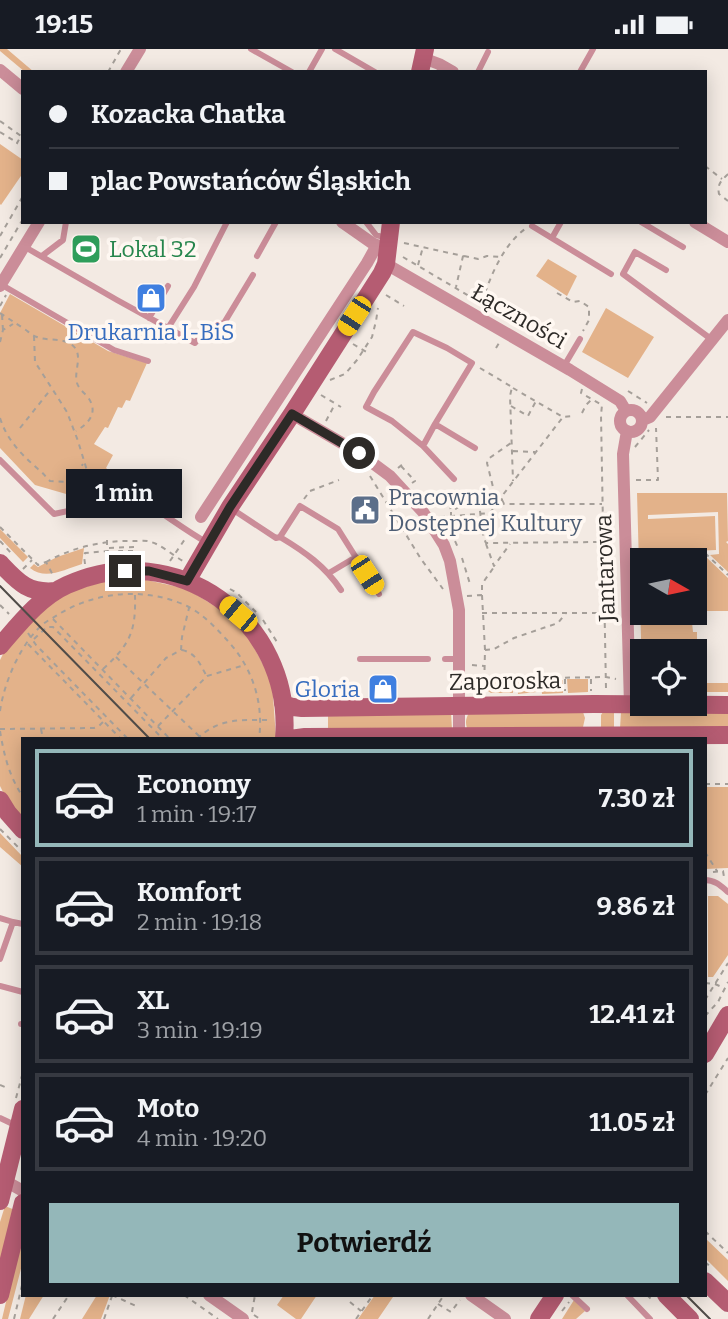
<!DOCTYPE html>
<html lang="pl">
<meta charset="utf-8">
<style>
:root{--surface:#171b24;--page:#242831;--text:#f1f3f6;--muted:#9ea1a6;--line:#363941;--accent:#94b7b9}
body{margin:0;font-family:Bitter,serif;background:var(--page);color:var(--text);height:100vh;display:flex;flex-direction:column;font-size:26px;white-space:nowrap}
*{box-sizing:border-box;margin:0}
p{font-size:23px;color:var(--muted)}
.icon{flex:none;width:38px;height:38px;fill:none;stroke:currentColor;stroke-width:2;stroke-linecap:round;stroke-linejoin:round}
.map{position:relative;flex:1;overflow:hidden}
.details{position:absolute;left:21px;top:688px;width:686px;height:560px;display:flex;flex-direction:column;background:var(--surface);border-radius:0px;box-shadow:0 4px 18px #0003}
.details>*{flex:none}
.top-card{position:absolute;left:21px;top:21px;width:686px;height:154px;border-radius:0px;box-shadow:0 4px 18px #0003;display:grid;align-content:center;height:154px;padding:0 28px;background:var(--surface)}
.needle{width:46px;rotate:99deg}
.fabs{position:absolute;left:630px;top:499px;display:grid;gap:14px}
.fabs a{display:grid;place-items:center;width:77px;height:77px;border-radius:0px;background:var(--surface);box-shadow:0 4px 18px #0003;font-size:35px}
.end{position:absolute;width:32px;height:32px;margin:-16px;border:9px solid #2d2a27;background:#fff;box-shadow:0 0 0 4px #fff}
.from{border-radius:50%}
.bubble{position:absolute;height:49px;border-radius:0px;background:var(--surface);box-shadow:0 4px 18px #0003;font-size:23px;font-weight:700;line-height:49px;text-align:center}
.car{position:absolute;width:21px;height:42px;margin:-21px -10px;border-radius:9px;box-shadow:0 0 5px 2px #0007;background:linear-gradient(#f5c518 24%,#345 0 40%,#f5c518 0 76%,#345 0 86%,#f5c518 0)}
.top-card b{display:flex;align-items:center;gap:24px;height:66px;font-size:26px}
.top-card b+b{border-top:2px solid var(--line)}
.top-card i{width:18px;height:18px;background:var(--text)}
ul{padding:12px 0 0;list-style:none}
li{display:flex;align-items:center;gap:21px;height:98px;margin:0 14px 10px;padding:0 14px;border:4px solid var(--line);border-radius:0px}
li div{flex:1}
li b{display:block;font-size:26px}
li em{font-style:normal;font-weight:700}
li.current{border-color:var(--accent)}
li>.icon{width:63px;height:63px;stroke-width:1.5}
.primary-button{display:flex;gap:14px;margin-top:auto;padding:14px 28px}
.primary-button a{flex:1;height:80px;border-radius:0px;background:var(--accent);color:#111;font-size:28px;font-weight:700;line-height:80px;text-align:center}
.status{display:flex;justify-content:space-between;align-items:center;height:49px;padding:0 35px;background:var(--surface);direction:ltr}
.status svg{height:19px;fill:currentColor}
.map>svg:first-child{display:block}
.green{fill:#e3b28a}
.lines{fill:none;stroke-linecap:round;stroke-linejoin:round}
.path{stroke:#a59f99;stroke-width:2;stroke-dasharray:5 5;stroke-linecap:butt}
.lane{stroke:#cb8d99;stroke-width:6}
.street{stroke:#cb8d99;stroke-width:12}
.secondary{stroke:#b55c72;stroke-width:18}
.tram{stroke:#504c48;stroke-width:2}
.route{stroke:#2d2a27;stroke-width:9}
.labels{text-anchor:middle;stroke-width:7;stroke-linejoin:round;paint-order:stroke}
.leisure-label{font-size:23px;fill:#27864d;stroke:#fff8f2;text-anchor:start}
.street-label{font-size:23px;fill:#2d2a27;stroke:#fff8f2}
.shop-label{font-size:23px;fill:#366cbe;stroke:#fff8f2}
.service-label{font-size:23px;fill:#4e5e75;stroke:#fff8f2;text-anchor:start}
</style>
<div class="status"><b>19:15</b><svg viewBox="0 0 49 12"><path d="M0 12V9h3v3zM5 12V6h3v6zM10 12V3h3v9zM15 12V0h3v12zM26 1h20v11H26zM47 4h2v5h-2z"/></svg></div>
<div class="map">
<svg width="728" height="1270" viewBox="0 0 728 1270">
<rect width="100%" height="100%" fill="#f3eae3"/>
<path class="green" d="M 0,0 L 7,0 L 34,23 L 25,23 L 0,2 Z
M 0,95 L 23,111 L 23,124 L 1,156 L 0,155 Z
M 548,210 L 577,227 L 567,247 L 536,227 Z
M 10,245 L 108,302 L 147,314 L 130,352 L 126,351 L 122,359 L 118,358 L 108,379 L 105,378 L 94,395 L 113,406 L 106,419 L 113,425 L 104,439 L 80,449 L 35,436 L 0,399 L 0,264 Z
M 606,259 L 654,288 L 628,329 L 582,303 Z
M 637,444 L 727,444 L 728,492 L 726,493 L 728,495 L 728,523 L 710,506 L 719,505 L 718,463 L 648,466 L 648,470 L 715,467 L 716,501 L 649,504 L 650,508 L 684,507 L 685,511 L 642,511 L 642,564 L 691,564 L 693,583 L 697,583 L 697,634 L 728,634 L 728,643 L 695,643 L 695,602 L 642,602 L 642,624 Z
M 0,480 L 28,508 L 23,513 L 0,489 Z
M 84,499 L 82,515 C 65,520 46,532 30,519 L 34,515 L 38,518 L 57,508 Z
M 704,506 L 728,529 L 728,562 L 700,562 L 699,511 L 686,511 L 686,507 Z
M 142,530 L 183,539 L 197,546 L 221,561 L 245,581 L 272,633 L 276,689 L 23,690 L 23,770 L 4,745 L 0,737 L 0,611 L 4,603 L 43,559 L 72,542 L 105,532 Z
M 513,630 L 513,644 L 491,644 L 485,640 L 486,631 Z
M 517,630 L 538,630 L 537,643 L 518,645 Z
M 567,630 L 588,630 L 588,643 L 568,644 Z
M 541,631 L 563,631 L 563,644 L 542,645 Z
M 728,662 L 728,679 L 620,680 L 621,663 Z
M 451,663 L 452,681 L 328,681 L 328,664 Z
M 583,663 L 585,669 L 583,678 L 467,679 C 465,673 466,669 469,664 Z
M 603,663 L 614,663 L 614,680 L 601,678 L 601,666 Z
M 705,738 L 728,738 L 728,819 L 705,820 Z
M 0,784 L 23,808 L 23,818 L 0,798 Z
M 708,847 L 718,847 L 728,855 L 728,906 L 713,928 L 708,928 Z
M 5,1157 L 15,1161 L 0,1224 L 0,1173 Z
M 23,1180 L 23,1212 L 8,1270 L 2,1270 Z
M 705,1189 L 728,1211 L 728,1232 L 705,1209 Z
M 26,1246 L 44,1246 L 29,1270 L 20,1270 Z
M 97,1246 L 110,1246 L 101,1270 L 82,1270 Z
M 284,1246 L 317,1246 L 301,1270 L 296,1270 L 277,1256 Z
M 375,1246 L 390,1246 L 393,1248 L 378,1270 L 358,1270 Z
M 574,1251 L 585,1262 L 576,1270 L 562,1270 Z"/>
<g class="lines">
<path class="path" d="M 108,23 L 121,0
M 0,72 L 21,87 L 17,94 L 23,98
M 0,83 L 16,93
M 705,117 L 722,130
M 728,125 C 721,132 717,135 719,145 L 728,152
M 0,187 L 23,147
M 404,194 L 463,207 L 456,238
M 464,207 L 478,210 L 487,207 L 502,208
M 403,208 L 481,254 L 493,263
M 0,209 L 23,170
M 418,216 L 423,198
M 557,244 L 573,253 L 580,252 L 589,258 L 589,271 L 583,282
M 386,246 L 404,257
M 482,253 C 490,228 503,196 525,180
M 0,257 L 6,246
M 0,264 C 8,269 15,274 23,279 C 28,282 31,286 37,288 C 47,292 60,289 69,294 C 86,303 73,321 77,334 C 79,340 83,343 87,347 C 99,362 90,374 76,382
M 2,266 L 3,281
M 34,287 L 35,313 L 67,363 L 78,392 L 95,448
M 0,293 L 3,281 L 13,275
M 353,295 L 368,304
M 496,299 L 499,294
M 480,319 L 512,338 L 510,347 L 513,432
M 330,331 L 345,325 L 357,311 L 372,288 L 376,272 L 378,259
M 513,339 L 563,368 L 574,367
M 582,340 L 581,344 L 602,356 L 601,366 L 604,533
M 628,342 L 647,354
M 321,346 L 341,358
M 511,357 L 528,367 L 536,352
M 582,364 L 586,356 L 591,351
M 666,368 L 728,368
M 0,369 C 7,391 21,405 38,420 C 43,424 46,428 50,432 L 83,434 L 91,438
M 326,372 L 335,355
M 20,379 L 51,340
M 371,397 L 375,392
M 635,398 L 649,381
M 513,402 L 535,403
M 401,417 L 415,432 L 412,434
M 398,419 L 403,415
M 370,427 L 421,510 L 443,540
M 636,431 L 658,431 L 656,379
M 70,433 L 83,415
M 304,450 L 310,442 L 339,431
M 502,451 L 504,455 L 602,455
M 478,452 C 482,466 480,481 486,494 L 601,493
M 498,452 L 502,450 L 502,447 L 563,368
M 430,454 L 443,444 L 449,450 L 451,462
M 440,468 L 490,464 L 497,454 L 487,414 L 488,410 L 511,394
M 451,468 L 451,463 L 460,457 L 494,447
M 0,478 L 38,516 L 46,513 L 54,528
M 448,483 L 454,481 L 463,466
M 451,483 L 459,501
M 107,491 L 107,499 L 134,498 L 134,502 L 119,502 L 120,509
M 0,492 L 11,504
M 486,495 L 494,517 L 510,495
M 705,504 L 728,526
M 636,506 L 685,504
M 462,509 L 470,535 L 468,536
M 170,512 L 185,490
M 46,513 C 73,498 104,491 135,492 C 140,492 146,491 151,493 C 160,495 174,507 183,512
M 85,515 L 84,507 L 85,504 L 108,502 L 107,499
M 23,520 L 32,511
M 604,534 L 606,640
M 230,540 L 237,544 L 257,564
M 482,546 L 485,601 L 484,643
M 467,547 L 482,546 L 482,535 L 494,518
M 0,556 L 9,565
M 482,564 L 616,564
M 53,570 L 170,690
M 263,571 L 277,593
M 28,584 L 36,596 L 128,690
M 34,590 L 47,578 L 53,578 L 163,690
M 28,595 L 121,690
M 182,601 C 196,604 200,615 206,626
M 485,601 L 494,600 L 514,589 L 558,574 L 566,564
M 116,608 L 199,687
M 472,616 L 484,617
M 103,620 C 130,595 136,583 135,546
M 515,629 L 516,643
M 485,630 L 606,628 L 616,630
M 565,630 L 565,642
M 591,630 L 591,642
M 131,649 L 166,609 L 181,601 L 182,588 L 189,559
M 0,662 C 4,634 20,596 41,577 C 46,572 53,569 59,565 C 97,542 146,538 187,557 C 203,565 215,578 227,591 C 252,618 264,653 259,690
M 158,677 L 207,627 L 245,616
M 0,680 L 94,679 L 99,677 L 104,672
M 41,680 L 43,690
M 0,682 C 4,706 9,727 23,748
M 197,690 C 219,669 239,671 268,671
M 705,735 L 728,735
M 0,780 L 23,803
M 705,803 L 717,822
M 713,823 L 723,822 L 724,828
M 705,934 L 715,935 L 724,939
M 705,951 L 728,914
M 705,967 L 718,953 L 728,933
M 0,1036 L 5,1038
M 705,1046 L 728,1009
M 16,1049 L 23,1023
M 705,1182 L 728,1204
M 705,1213 L 712,1219
M 112,1246 L 136,1257 L 138,1256
M 184,1246 L 218,1270
M 647,1246 L 654,1253
M 350,1253 L 361,1262
M 438,1255 L 451,1263 L 460,1251
M 562,1262 L 569,1253
M 252,1263 L 255,1246
M 254,1266 L 260,1270
M 14,1270 L 23,1232
M 53,1270 L 69,1246
M 104,1270 L 112,1247
M 356,1270 L 373,1246
M 428,1270 L 444,1246"/>
<path class="lane" d="M 251,0 L 292,23
M 335,0 L 375,23
M 309,23 L 322,0
M 478,23 L 488,3
M 580,23 L 593,0
M 366,173 L 376,186 L 389,190
M 641,173 L 683,198
M 532,177 L 611,225
M 552,189 L 561,173
M 25,198 L 117,251 L 195,294 L 207,279 L 224,274 L 253,226
M 42,207 L 63,191 L 66,173
M 257,207 L 276,173
M 666,221 L 635,203 L 623,225 L 711,290
M 2,236 L 114,301 L 148,312
M 149,269 L 168,237
M 168,279 L 194,238 L 227,173
M 564,317 L 580,290
M 423,397 L 392,372 L 366,358 L 374,343 L 413,283 L 447,299 L 472,314 L 435,375
M 0,411 L 54,465 C 85,458 113,453 145,453
M 454,430 L 423,397 L 435,375 L 475,399
M 106,450 C 109,443 116,439 124,441 C 129,442 135,447 139,450 C 162,463 183,480 206,493
M 232,460 L 276,489 L 280,488 C 305,503 325,517 341,541
M 280,488 L 300,457 L 338,480 L 379,545
M 329,524 L 356,508
M 360,610 L 428,610
M 445,610 L 460,610
M 705,831 C 715,831 721,837 728,843
M 0,869 L 13,873
M 0,910 L 13,873 L 23,875
M 0,937 L 23,943
M 21,975 L 23,975
M 0,1069 L 17,1077
M 572,1246 L 587,1260
M 627,1246 L 650,1270"/>
<path class="street" d="M 423,9 L 439,15 L 453,23
M 0,21 L 23,40
M 126,23 L 140,0
M 342,173 L 372,194 L 384,199
M 695,173 L 728,193
M 386,215 L 570,321 L 620,352 L 626,362
M 0,237 L 39,173
M620 372a11 11 0 1 1 22 0a11 11 0 1 1-22 0Z
M 292,365 L 359,404 L 390,427 L 423,463 L 444,496 L 450,512 L 459,561 L 459,687
M 643,371 L 650,368 L 728,271
M 627,382 L 623,405 L 630,656
M 201,468 L 367,214 L 377,196
M 0,1129 L 23,1142
M 209,1246 L 243,1270
M 471,1246 L 505,1270"/>
<path class="secondary" d="M 420,23 L 425,0
M 0,514 C 18,533 28,545 56,542
M 187,532 L 230,458 L 292,365 L 382,224 L 386,215 L 391,173
M 0,597 C 19,575 40,548 67,536 C 175,487 294,571 284,690
M 283,655 L 293,658 L 302,659 L 594,655 L 728,656
M 290,690 L 305,688 L 728,686
M 0,751 L 8,764 L 23,781
M 705,1005 L 728,966
M 0,1152 L 23,1060
M 705,1232 L 728,1254
M 0,1246 L 23,1154
M 666,1246 L 690,1270
M 539,1270 L 555,1246"/>
<path class="tram" d="M 0,537 L 150,690
M 686,1246 L 710,1270"/>
</g>
<g class="lines">
<path class="route" d="M 125,522 L 149,522 L 187,532 L 230,458 L 292,365 L 359,404"/>
</g>
<defs>
<g id="stadium-square" transform="scale(1.575)"><rect x="-9" y="-9" width="18" height="18" rx="4" fill="#2e9e5b" stroke="#fff8f2"/><path d="M0-5a6.5 5 0 1 0 0 10a6.5 5 0 1 0 0-10ZM-3.5-1.8h7v3.6h-7Z" fill="#fff"/></g>
<g id="shop-square" transform="scale(1.575)"><rect x="-9" y="-9" width="18" height="18" rx="4" fill="#3f7fe0" stroke="#fff8f2"/><path d="M-5-2.5h2.3a2.7 3.5 0 0 1 5.4 0H5L5.5 6h-11ZM-1.5-2.5h3a1.5 2.3 0 0 0-3 0Z" fill="#fff"/></g>
<g id="civic-square" transform="scale(1.575)"><rect x="-9" y="-9" width="18" height="18" rx="4" fill="#5c6f8a" stroke="#fff8f2"/><path d="M-.6-6.5H3V-4.5H.6V-3L4-1V1h2V6H-6V1h2V-1L-.6-3ZM-1.2 2.5V6h2.4V2.5Z" fill="#fff"/></g>
</defs>
<g fill-rule="evenodd">
<use href="#stadium-square" x="86" y="200"/>
<use href="#shop-square" x="151" y="249"/>
<use href="#civic-square" x="365" y="461"/>
<use href="#shop-square" x="383" y="640"/>
</g>
<g class="labels">
<g class="leisure-label">
<text x="109" y="208">Lokal 32</text>
</g>
<g class="street-label">
<text transform="translate(519 267) rotate(30)" y="8">Łączności</text>
<text transform="translate(605 519) rotate(-92)" y="8">Jantarowa</text>
<text transform="translate(505 632) rotate(-1)" y="8">Zaporoska</text>
</g>
<g class="shop-label">
<text x="151" y="291">Drukarnia I-BiS</text>
<text x="360" y="648" text-anchor="end">Gloria</text>
</g>
<g class="service-label">
<text x="388" y="456">Pracownia<tspan x="388" dy="26">Dostępnej Kultury</tspan></text>
</g>
</g>
</svg>
<div class="fabs">
<a><svg class="needle" viewBox="-14 -14 28 28"><path d="M0-13l5 13h-10z" fill="#e53935"/><path d="M0 13l5-13h-10z" fill="#9ea1a6"/></svg></a>
<a><svg class="icon" aria-label="locate" viewBox="0 0 24 24"><circle cx="12" cy="12" r="6"/><path d="M12 2v4M12 18v4M2 12h4M18 12h4"/></svg></a>
</div>
<i class="end from" style="left:359px;top:404px"></i>
<i class="end" style="left:125px;top:522px"></i>
<div class="bubble" style="left:66px;top:420px;width:116px">1 min</div>
<i class="car" style="left:354px;top:267px;rotate:213deg"></i>
<i class="car" style="left:367px;top:526px;rotate:147deg"></i>
<i class="car" style="left:238px;top:565px;rotate:310deg"></i>
<div class="top-card">
<b><i class="from"></i>Kozacka Chatka</b>
<b><i></i>plac Powstańców Śląskich</b>
</div>
<section class="details">
<ul>
<li class="current"><svg class="icon" aria-label="car" viewBox="0 0 24 24"><path d="M5 17H2v-5l4-1 3-4h7l3 4 3 1v5h-3M9 17h6M6 11h13"/><circle cx="7" cy="17" r="2"/><circle cx="17" cy="17" r="2"/></svg><div><b>Economy</b><p>1 min · 19:17</p></div><em>7.30 zł</em></li>
<li><svg class="icon" aria-label="car" viewBox="0 0 24 24"><path d="M5 17H2v-5l4-1 3-4h7l3 4 3 1v5h-3M9 17h6M6 11h13"/><circle cx="7" cy="17" r="2"/><circle cx="17" cy="17" r="2"/></svg><div><b>Komfort</b><p>2 min · 19:18</p></div><em>9.86 zł</em></li>
<li><svg class="icon" aria-label="car" viewBox="0 0 24 24"><path d="M5 17H2v-5l4-1 3-4h7l3 4 3 1v5h-3M9 17h6M6 11h13"/><circle cx="7" cy="17" r="2"/><circle cx="17" cy="17" r="2"/></svg><div><b>XL</b><p>3 min · 19:19</p></div><em>12.41 zł</em></li>
<li><svg class="icon" aria-label="car" viewBox="0 0 24 24"><path d="M5 17H2v-5l4-1 3-4h7l3 4 3 1v5h-3M9 17h6M6 11h13"/><circle cx="7" cy="17" r="2"/><circle cx="17" cy="17" r="2"/></svg><div><b>Moto</b><p>4 min · 19:20</p></div><em>11.05 zł</em></li>
</ul>
<div class="primary-button"><a>Potwierdź</a></div>
</section>
</div>
